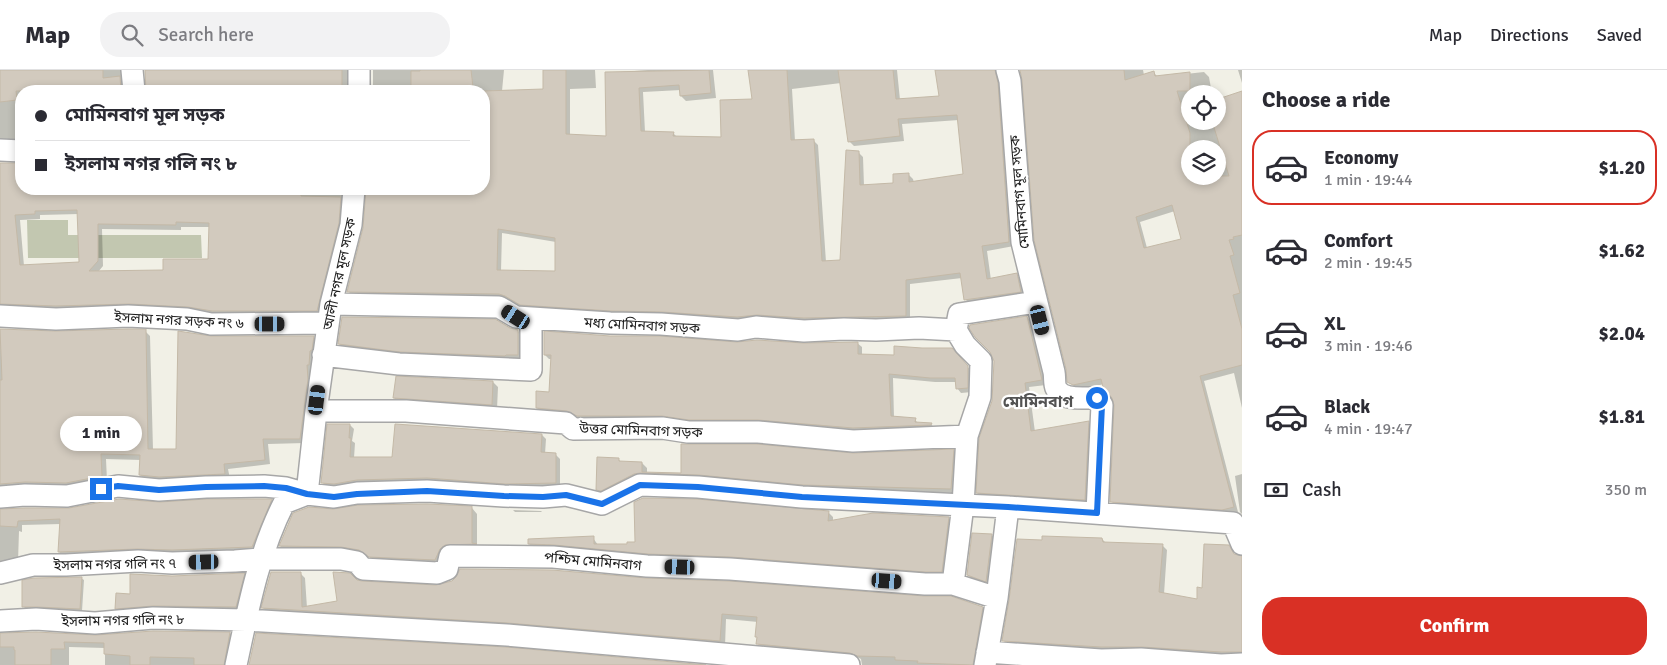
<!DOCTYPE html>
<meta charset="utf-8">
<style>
:root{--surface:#fff;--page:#f2f2f3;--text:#2b2b33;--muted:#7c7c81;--line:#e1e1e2;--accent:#d93025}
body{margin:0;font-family:Signika,"Noto Sans Bengali",sans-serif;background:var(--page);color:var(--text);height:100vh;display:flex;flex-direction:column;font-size:19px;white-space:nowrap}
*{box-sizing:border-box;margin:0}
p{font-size:16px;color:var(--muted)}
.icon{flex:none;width:28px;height:28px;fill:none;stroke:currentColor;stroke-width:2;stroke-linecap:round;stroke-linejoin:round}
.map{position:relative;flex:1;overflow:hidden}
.drawer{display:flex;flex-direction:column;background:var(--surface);width:425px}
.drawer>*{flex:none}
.banner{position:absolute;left:15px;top:15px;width:475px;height:110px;border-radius:20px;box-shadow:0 2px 8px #0003;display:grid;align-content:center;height:110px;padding:0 20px;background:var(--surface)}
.controls{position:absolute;left:1181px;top:15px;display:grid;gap:10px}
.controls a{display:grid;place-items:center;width:45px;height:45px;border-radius:50%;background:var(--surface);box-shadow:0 2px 8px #0003;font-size:25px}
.end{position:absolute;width:22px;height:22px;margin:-11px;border:6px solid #1a73e8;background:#fff;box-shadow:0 0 0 2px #fff}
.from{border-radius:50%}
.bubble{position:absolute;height:35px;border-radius:18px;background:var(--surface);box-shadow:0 2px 8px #0003;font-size:16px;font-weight:700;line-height:35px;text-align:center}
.car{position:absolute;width:15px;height:30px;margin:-15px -8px;border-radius:6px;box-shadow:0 0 4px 1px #0007;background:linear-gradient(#222 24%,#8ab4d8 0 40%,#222 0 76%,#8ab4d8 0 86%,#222 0)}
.banner b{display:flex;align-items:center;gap:18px;height:48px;font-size:19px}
.banner b+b{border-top:1px solid var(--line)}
.banner i{width:12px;height:12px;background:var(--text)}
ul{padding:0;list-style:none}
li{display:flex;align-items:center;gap:15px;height:75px;margin:0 10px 8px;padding:0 10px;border:2px solid transparent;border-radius:20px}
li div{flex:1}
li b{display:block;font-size:19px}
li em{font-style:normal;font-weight:700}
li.selected{border-color:var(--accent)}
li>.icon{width:45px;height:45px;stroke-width:1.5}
h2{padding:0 20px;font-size:22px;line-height:60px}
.pay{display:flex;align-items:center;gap:12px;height:55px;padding:0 20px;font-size:19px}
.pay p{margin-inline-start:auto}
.action{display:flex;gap:10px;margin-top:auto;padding:10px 20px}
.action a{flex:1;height:58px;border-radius:20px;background:var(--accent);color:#fff;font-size:20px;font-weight:700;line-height:58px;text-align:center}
header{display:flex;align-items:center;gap:30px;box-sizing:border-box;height:70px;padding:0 25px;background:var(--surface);border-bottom:1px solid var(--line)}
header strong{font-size:24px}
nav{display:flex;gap:28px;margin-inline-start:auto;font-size:18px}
.search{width:350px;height:45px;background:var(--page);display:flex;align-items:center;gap:12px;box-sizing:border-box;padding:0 18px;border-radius:20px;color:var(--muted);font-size:19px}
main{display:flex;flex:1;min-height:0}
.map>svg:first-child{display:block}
.construction{fill:#c2c7b0}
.shadow{fill:#0003;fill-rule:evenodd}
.building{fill:#d2cabe;stroke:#c4b9a7;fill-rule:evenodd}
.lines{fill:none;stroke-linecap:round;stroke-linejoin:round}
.street-casing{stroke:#a7a7a7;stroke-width:24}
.street{stroke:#fff;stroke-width:21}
.route{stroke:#1a73e8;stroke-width:6}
.labels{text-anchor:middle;stroke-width:4.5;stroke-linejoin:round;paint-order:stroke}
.street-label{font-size:14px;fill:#202020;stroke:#fff}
.quarter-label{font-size:16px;font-weight:bold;fill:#535353;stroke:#fff}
</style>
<header>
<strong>Map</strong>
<div class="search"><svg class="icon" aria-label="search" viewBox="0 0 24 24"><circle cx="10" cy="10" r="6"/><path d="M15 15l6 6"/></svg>Search here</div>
<nav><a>Map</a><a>Directions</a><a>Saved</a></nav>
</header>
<main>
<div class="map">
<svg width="1242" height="595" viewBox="0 0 1242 595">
<rect width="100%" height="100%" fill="#f1f0e6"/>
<path class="construction" d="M 27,150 L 68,150 L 68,165 L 201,165 L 202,188 L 28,188 Z"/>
<path class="shadow" d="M 0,0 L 125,0 L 125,21 L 21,21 L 21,73 L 0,73 Z
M 145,0 L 353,0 L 351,21 L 147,21 Z
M 373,0 L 504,0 L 502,21 L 544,20 L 544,0 L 595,0 L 596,18 L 570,19 L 570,65 L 607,67 L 607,3 L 648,0 L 713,0 L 716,28 L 686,31 L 681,26 L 681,20 L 643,22 L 645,62 L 673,63 L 677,67 L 722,68 L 753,31 L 749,0 L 897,0 L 900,30 L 941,27 L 936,0 L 1001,0 L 1014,176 L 987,181 L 991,210 L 1016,205 L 1022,210 L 1026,226 L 971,235 L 966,230 L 962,208 L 910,214 L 910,251 L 743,252 L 526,239 L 512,231 L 505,229 L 353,226 L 348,221 L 364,158 L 368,119 L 484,119 L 484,21 L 373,21 ZM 841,13 L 849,71 L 854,76 L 904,71 L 902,54 L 959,50 L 964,105 L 914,113 L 913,109 L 908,104 L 894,114 L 864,116 L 863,87 L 858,82 L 841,192 L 826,192 L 818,75 L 813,70 L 795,71 L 792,19 ZM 502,163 L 556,172 L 556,203 L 501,201 Z
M 1021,0 L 1143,0 L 1144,5 L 1153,2 L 1158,7 L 1204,2 L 1209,7 L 1212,24 L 1190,24 L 1190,51 L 1218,51 L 1218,30 L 1242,22 L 1242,338 L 1234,303 L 1204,311 L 1238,442 L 1228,444 L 1116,436 L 1111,431 L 1116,335 L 1113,327 L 1104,314 L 1079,320 L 1069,312 L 1023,8 ZM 1190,79 L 1218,79 L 1218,106 L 1190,106 ZM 1175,141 L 1183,170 L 1147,178 L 1140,152 Z
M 1238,0 L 1242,0 L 1242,13 Z
M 0,94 L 21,95 L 21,119 L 348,119 L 343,159 L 322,245 L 218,246 L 0,240 ZM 79,144 L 80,193 L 24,196 L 20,150 L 40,149 L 40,145 ZM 181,157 L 210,157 L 210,190 L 164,202 L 98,202 L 103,196 L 102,159 L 181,160 Z
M 1027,247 L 1032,252 L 1046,315 L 1029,317 L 1035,362 L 1088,352 L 1093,357 L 1090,434 L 983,428 L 977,423 Z
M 0,260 L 55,263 L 145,261 L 150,266 L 153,380 L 177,380 L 211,268 L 313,267 L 318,272 L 305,373 L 268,374 L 270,394 L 228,399 L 230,409 L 145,410 L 140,405 L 141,390 L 106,389 L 107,411 L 72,418 L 0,419 Z
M 518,261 L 522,265 L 522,288 L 509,288 L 509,290 L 405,285 L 343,278 L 339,274 Z
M 857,273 L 862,277 L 862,286 L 895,286 L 956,283 L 972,302 L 972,322 L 961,323 L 957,318 L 957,312 L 935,312 L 893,308 L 894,348 L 915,350 L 919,354 L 931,354 L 935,359 L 858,362 L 583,350 L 572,344 L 541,342 L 537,338 L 550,323 L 552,289 L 549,289 L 545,285 L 737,274 L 803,275 Z
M 493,312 L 498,317 L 497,339 L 399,333 L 394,328 Z
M 350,355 L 354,359 L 352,371 L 355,373 L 354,388 L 393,388 L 542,365 L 546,369 L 545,384 L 556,385 L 560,389 L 560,417 L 338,418 L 326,416 L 322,412 Z
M 953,380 L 958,385 L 956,423 L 809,419 L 603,424 L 597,419 L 618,389 L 621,392 L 642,393 L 647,398 L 647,403 L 683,404 L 853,385 Z
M 1242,404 L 1242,444 L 1240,442 L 1235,406 Z
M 263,430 L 271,430 L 276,435 L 257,482 L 64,487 L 59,482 L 61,454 L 22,455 L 22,462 L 19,461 L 18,492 L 0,496 L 0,441 L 67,440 L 160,434 Z
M 472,438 L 477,444 L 477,476 L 441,496 L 376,492 L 366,485 L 348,482 L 286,482 L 280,476 L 294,444 L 333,441 Z
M 513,440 L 541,441 L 542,442 L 515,442 Z
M 828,442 L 833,447 L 833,451 L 948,448 L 953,453 L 947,506 L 534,479 L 529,474 L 593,468 L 598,475 L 628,475 Z
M 992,465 L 997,471 L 991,516 L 973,510 L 968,505 Z
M 1102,469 L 1107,474 L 1162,475 L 1167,480 L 1164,524 L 1198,530 L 1242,517 L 1242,586 L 1107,582 L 1008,575 L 1003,570 L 1043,472 Z
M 300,503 L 305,508 L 307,538 L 338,532 L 357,511 L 362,513 L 982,538 L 987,543 L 978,595 L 862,595 L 861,589 L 857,587 L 763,579 L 758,574 L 758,568 L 756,566 L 758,552 L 726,549 L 725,576 L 268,543 L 263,538 Z
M 244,504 L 249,509 L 240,542 L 121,543 L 117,538 L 131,525 L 172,507 Z
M 81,508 L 84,510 L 82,541 L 40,538 L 26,539 L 24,537 Z
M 153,562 L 230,563 L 235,568 L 229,595 L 105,595 L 105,578 L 69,577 L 69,595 L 0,595 L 0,565 L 94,567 Z"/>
<path class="building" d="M 0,0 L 103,0 L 103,8 L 120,6 L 121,21 L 80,21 L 80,19 L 51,21 L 16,21 L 17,30 L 0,32 Z
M 145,0 L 342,0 L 342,21 L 146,21 Z
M 420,0 L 471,0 L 473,17 L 411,18 L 411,1 L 420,1 Z
M 543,0 L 566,0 L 566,64 L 606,66 L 605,2 L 709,0 L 711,23 L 680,26 L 679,15 L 639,18 L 641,61 L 674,62 L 673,66 L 721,67 L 720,30 L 752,29 L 748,0 L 787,0 L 791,70 L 814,69 L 822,191 L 840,190 L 846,80 L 859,81 L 860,115 L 893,113 L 893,104 L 909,103 L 909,112 L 963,104 L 957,45 L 898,49 L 900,66 L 848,72 L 838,0 L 893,0 L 896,29 L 939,26 L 935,0 L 995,0 L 998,13 L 1009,172 L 982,176 L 987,209 L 1017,203 L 1021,222 L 964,230 L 960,203 L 906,210 L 906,246 L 804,248 L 757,245 L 737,247 L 662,242 L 611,241 L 520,235 L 505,226 L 499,224 L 347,222 L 363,158 L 366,119 L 484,119 L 484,21 L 543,19 ZM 498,159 L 555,168 L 555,201 L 497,200 Z
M 1020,0 L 1124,0 L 1125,10 L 1154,1 L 1155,6 L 1190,2 L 1190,21 L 1177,21 L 1190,63 L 1190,106 L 1229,106 L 1212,51 L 1218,51 L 1218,29 L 1242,21 L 1242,165 L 1233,167 L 1234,169 L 1229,170 L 1234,185 L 1230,186 L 1240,223 L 1233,225 L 1242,259 L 1242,295 L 1200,306 L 1234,437 L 1222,440 L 1110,432 L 1114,335 L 1112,328 L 1103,317 L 1101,309 L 1073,315 L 1067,312 L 1066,299 L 1034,170 L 1022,10 ZM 1172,135 L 1181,169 L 1144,178 L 1136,147 Z
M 0,93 L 21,93 L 21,119 L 177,119 L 177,121 L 301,123 L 301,126 L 341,127 L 339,153 L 317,241 L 212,241 L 188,237 L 129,234 L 56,236 L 0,234 ZM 77,140 L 79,192 L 20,195 L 15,145 L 35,144 L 35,141 ZM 176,152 L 209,153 L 208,189 L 163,189 L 163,200 L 89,201 L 98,191 L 98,154 L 176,155 Z
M 1027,246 L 1042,310 L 1025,313 L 1031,361 L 1089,351 L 1085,430 L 976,423 L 979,368 L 992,331 L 994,291 L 990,282 L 975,267 L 969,258 L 970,255 Z
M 342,247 L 495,249 L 510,258 L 518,260 L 518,285 L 506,285 L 505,286 L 400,282 L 338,274 Z
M 0,259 L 55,261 L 128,259 L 146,259 L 148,379 L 176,379 L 178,261 L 211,266 L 314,266 L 312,280 L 310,281 L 309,295 L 307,295 L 308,309 L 300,369 L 263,369 L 265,390 L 224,394 L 225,404 L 159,407 L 139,405 L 140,385 L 101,384 L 102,406 L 66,413 L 25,412 L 0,414 L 0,310 L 2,310 Z
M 544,261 L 610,266 L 660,266 L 737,272 L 757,270 L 803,273 L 858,272 L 858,284 L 894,285 L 894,276 L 922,278 L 952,278 L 968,296 L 968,318 L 956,319 L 955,308 L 930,308 L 889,304 L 891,346 L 916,348 L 915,352 L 932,353 L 931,355 L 853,358 L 758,350 L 689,350 L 662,346 L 577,346 L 567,341 L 536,338 L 536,321 L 549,322 L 551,285 L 544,285 Z
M 396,306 L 493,311 L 492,335 L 393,328 Z
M 327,354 L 350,354 L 349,368 L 351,368 L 350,387 L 392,387 L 395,354 L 542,364 L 541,382 L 556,383 L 556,413 L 505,414 L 427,408 L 357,410 L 334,414 L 321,413 Z
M 681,374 L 757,374 L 853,383 L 954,379 L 951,419 L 803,415 L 699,405 L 640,403 L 634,404 L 601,421 L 596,420 L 597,387 L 619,388 L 619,391 L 642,392 L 642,402 L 681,403 Z
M 643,428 L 697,429 L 829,441 L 828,451 L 873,443 L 949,447 L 942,502 L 925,502 L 731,487 L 648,484 L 554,475 L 528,474 L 528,469 L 594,466 L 594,474 L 627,474 L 627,472 L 635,472 L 634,432 Z
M 119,429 L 160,432 L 206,429 L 272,429 L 252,477 L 172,480 L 137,479 L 58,482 L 60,449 L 18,451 L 17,457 L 0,456 L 0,439 L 25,438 L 69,438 Z
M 427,434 L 472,436 L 472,473 L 477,474 L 445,475 L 440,479 L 435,490 L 369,487 L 359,480 L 341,477 L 279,476 L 293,443 L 309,437 L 333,439 L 358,435 Z
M 972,463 L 992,464 L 986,512 L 967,505 Z
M 1042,466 L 1102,468 L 1103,472 L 1163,474 L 1159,522 L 1197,529 L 1197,517 L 1202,518 L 1204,474 L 1229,475 L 1234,484 L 1242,486 L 1242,582 L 1221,582 L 1142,577 L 1101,577 L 1002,571 L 1009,530 L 1017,469 L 1042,470 Z
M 460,499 L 552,500 L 646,508 L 729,511 L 924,526 L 951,526 L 983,537 L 973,595 L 917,593 L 918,591 L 895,590 L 895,587 L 857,586 L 850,583 L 756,574 L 757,567 L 755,567 L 757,547 L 722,544 L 720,571 L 508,553 L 261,538 L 271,502 L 301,502 L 302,537 L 337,531 L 333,502 L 350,503 L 357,510 L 362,511 L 436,515 L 452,511 L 456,507 Z
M 245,503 L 236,537 L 153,536 L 115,539 L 116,523 L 130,524 L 130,504 L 172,506 Z
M 82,507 L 80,539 L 37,537 L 22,537 L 22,510 L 34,508 Z
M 153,561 L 230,562 L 224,595 L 194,595 L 194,588 L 150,587 L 150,595 L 130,595 L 130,586 L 104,584 L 104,573 L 64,572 L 65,579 L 51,579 L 51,595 L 15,595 L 15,580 L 14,580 L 14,577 L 0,577 L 0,563 L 36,562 L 96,565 Z
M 256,563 L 506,577 L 706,595 L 249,595 Z"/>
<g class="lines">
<g class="street-casing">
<path id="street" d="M 132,0 L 134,21
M 1007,0 L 1010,11 L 1022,172 L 1054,302 C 1055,307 1054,314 1056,318 C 1062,332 1085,327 1097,328 L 1102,335 L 1097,443
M 359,21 L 359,0
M 0,80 L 21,81
M 331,234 L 499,237 L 516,247 L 610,253 L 661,254 L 738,260 L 756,257 L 804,261 L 844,259 L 876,260 L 919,258 L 956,260
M 0,246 L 56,249 L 128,246 L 187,249 L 211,254 L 328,253
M 323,285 L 399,294 L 531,300 L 531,248
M 316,341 L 406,341 L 566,353 L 573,359 L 662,358 L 688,362 L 758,362 L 853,371 L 967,366
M 0,427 L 25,425 L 67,426 L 118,416 L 159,420 L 206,417 L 264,416 L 286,418 L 307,424 L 334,427 L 357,423 L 427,421 L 504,426 L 543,427 L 566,425 L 602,434 L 640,415 L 698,417 L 802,427 L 963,435 L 967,366 L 980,327 L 981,291 L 965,275 L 956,260 L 959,244 L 1036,232
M 0,503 L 33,495 L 66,495 L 138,491 L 172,493 L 235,491 L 261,489 L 341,489 L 357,492 L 363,499 L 437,503 L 447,499 L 450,486 L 553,487 L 647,496 L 730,499 L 925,514 L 953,514 L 997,528
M 953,514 L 963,435 L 1008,437 L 1233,453 L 1242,474
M 0,551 L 36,549 L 95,553 L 153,548 L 246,550 L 507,565 L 849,595
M 987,582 L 1101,590 L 1141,589 L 1221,595 L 1242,594
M 236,595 C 248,540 258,484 284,433 L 307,424 L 316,341 L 331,234 L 351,155 L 354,119
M 985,595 L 997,528 L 1008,437"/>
</g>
<use href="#street" class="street"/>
</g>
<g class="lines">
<path class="route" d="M 101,419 L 118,416 L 159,420 L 206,417 L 264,416 L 286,418 L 307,424 L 334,427 L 357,424 L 427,421 L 504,426 L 543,427 L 566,425 L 602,434 L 640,415 L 698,417 L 802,427 L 1008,437 L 1097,443 L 1102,335 L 1097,328"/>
</g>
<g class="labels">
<g class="street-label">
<text transform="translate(1019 122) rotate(-95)" y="5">মোমিনবাগ মূল সড়ক</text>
<text transform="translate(339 204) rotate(-78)" y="5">আলী নগর মূল সড়ক</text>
<text transform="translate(179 250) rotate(3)" y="5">ইসলাম নগর সড়ক নং ৬</text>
<text transform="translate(642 255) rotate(3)" y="5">মধ্য মোমিনবাগ সড়ক</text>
<text transform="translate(641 360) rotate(2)" y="5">উত্তর মোমিনবাগ সড়ক</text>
<text transform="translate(593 491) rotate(5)" y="5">পশ্চিম মোমিনবাগ</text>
<text transform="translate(115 494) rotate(-1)" y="5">ইসলাম নগর গলি নং ৭</text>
<text transform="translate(123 550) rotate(-1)" y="5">ইসলাম নগর গলি নং ৮</text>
</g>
<g class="quarter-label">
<text x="1038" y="337">মোমিনবাগ</text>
</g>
</g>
</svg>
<div class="controls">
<a><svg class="icon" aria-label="locate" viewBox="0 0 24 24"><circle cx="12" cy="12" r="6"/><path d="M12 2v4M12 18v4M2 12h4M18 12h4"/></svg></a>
<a><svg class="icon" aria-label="layers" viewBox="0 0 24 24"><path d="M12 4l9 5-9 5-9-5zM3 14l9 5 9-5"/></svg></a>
</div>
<i class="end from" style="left:1097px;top:328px"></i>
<i class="end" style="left:101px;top:419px"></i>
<div class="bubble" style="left:60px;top:346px;width:82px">1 min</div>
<i class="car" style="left:516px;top:247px;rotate:302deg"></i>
<i class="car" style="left:1040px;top:250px;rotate:166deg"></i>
<i class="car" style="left:270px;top:254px;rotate:90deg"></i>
<i class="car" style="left:317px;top:330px;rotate:7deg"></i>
<i class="car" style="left:204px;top:492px;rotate:269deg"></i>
<i class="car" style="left:680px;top:497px;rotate:272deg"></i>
<i class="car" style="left:887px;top:511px;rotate:94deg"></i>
<div class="banner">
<b><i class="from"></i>মোমিনবাগ মূল সড়ক</b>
<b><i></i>ইসলাম নগর গলি নং ৮</b>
</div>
</div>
<section class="drawer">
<h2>Choose a ride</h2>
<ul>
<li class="selected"><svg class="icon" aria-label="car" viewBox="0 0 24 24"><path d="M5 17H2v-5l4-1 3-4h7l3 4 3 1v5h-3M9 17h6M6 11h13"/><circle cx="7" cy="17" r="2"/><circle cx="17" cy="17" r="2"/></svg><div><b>Economy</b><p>1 min · 19:44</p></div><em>$1.20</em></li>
<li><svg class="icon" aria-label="car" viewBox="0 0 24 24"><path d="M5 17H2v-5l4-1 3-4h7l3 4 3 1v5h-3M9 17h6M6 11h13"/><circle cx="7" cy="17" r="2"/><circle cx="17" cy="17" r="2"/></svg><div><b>Comfort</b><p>2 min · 19:45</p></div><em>$1.62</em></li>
<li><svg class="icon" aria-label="car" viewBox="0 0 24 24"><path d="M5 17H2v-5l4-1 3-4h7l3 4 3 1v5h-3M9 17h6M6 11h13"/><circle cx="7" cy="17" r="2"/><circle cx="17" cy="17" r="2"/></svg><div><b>XL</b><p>3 min · 19:46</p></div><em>$2.04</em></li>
<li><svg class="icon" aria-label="car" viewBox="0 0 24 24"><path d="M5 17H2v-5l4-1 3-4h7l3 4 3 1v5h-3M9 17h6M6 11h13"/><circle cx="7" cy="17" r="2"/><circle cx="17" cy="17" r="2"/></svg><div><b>Black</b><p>4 min · 19:47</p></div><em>$1.81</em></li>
</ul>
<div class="pay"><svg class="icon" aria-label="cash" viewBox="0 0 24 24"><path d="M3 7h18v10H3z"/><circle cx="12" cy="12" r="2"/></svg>Cash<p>350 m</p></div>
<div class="action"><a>Confirm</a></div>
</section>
</main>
